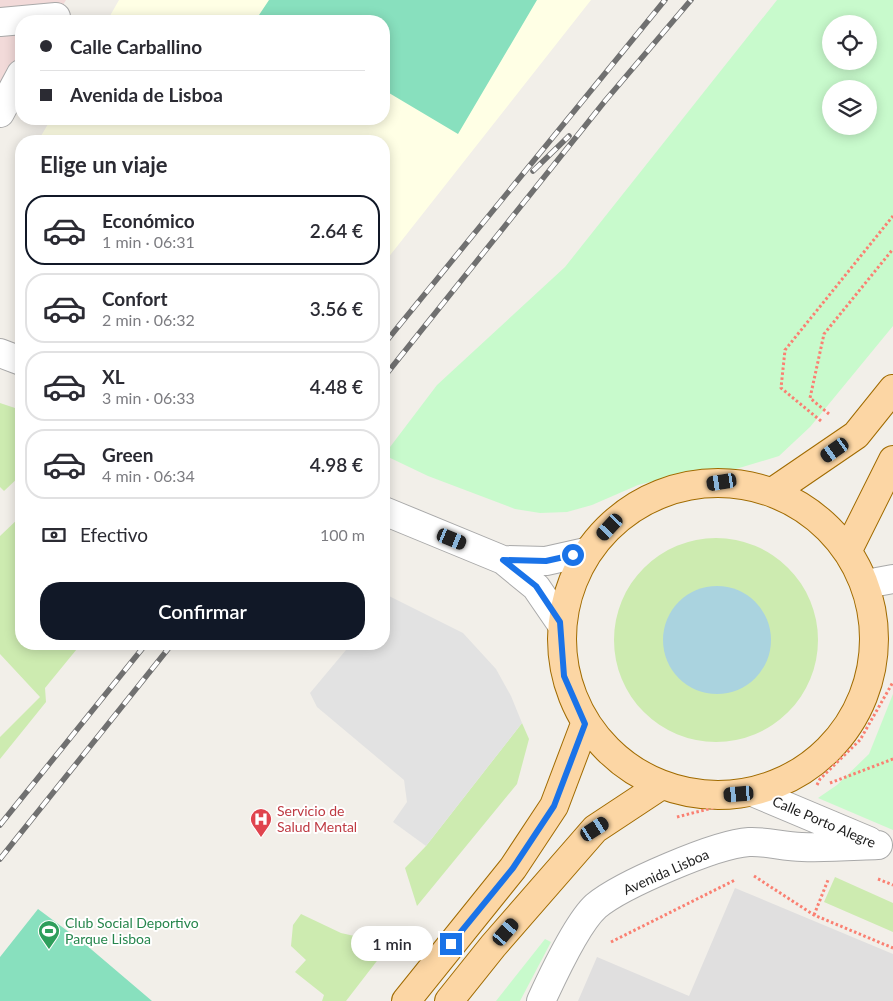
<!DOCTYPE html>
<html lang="es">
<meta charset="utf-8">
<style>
:root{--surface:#fff;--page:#f2f2f3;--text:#2b2b33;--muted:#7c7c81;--line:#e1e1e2;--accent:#111827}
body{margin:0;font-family:Lato,sans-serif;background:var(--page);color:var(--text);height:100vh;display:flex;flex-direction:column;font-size:19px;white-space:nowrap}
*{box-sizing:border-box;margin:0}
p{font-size:16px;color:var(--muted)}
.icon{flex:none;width:28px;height:28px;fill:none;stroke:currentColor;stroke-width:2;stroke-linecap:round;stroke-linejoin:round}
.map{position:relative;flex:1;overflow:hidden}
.sheet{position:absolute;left:15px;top:135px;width:375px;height:515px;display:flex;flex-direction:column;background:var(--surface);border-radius:20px;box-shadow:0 2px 12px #0003}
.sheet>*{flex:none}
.banner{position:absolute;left:15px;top:15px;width:375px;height:110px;border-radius:20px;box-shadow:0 2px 12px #0003;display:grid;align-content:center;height:110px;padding:0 25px;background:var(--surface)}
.buttons{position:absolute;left:822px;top:15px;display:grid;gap:10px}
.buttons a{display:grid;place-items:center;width:55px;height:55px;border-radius:50%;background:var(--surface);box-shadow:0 2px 12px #0003;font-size:25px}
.end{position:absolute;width:22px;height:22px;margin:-11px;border:6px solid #1a73e8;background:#fff;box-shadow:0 0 0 2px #fff}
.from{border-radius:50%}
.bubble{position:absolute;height:35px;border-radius:18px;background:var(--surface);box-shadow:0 2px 12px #0003;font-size:16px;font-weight:600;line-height:35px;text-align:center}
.car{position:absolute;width:15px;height:30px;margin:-15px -8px;border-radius:6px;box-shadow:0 0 4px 1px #0007;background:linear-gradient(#222 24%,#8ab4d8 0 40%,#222 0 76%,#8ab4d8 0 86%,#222 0)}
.banner b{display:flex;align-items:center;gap:18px;height:48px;font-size:19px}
.banner b+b{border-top:1px solid var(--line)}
.banner i{width:12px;height:12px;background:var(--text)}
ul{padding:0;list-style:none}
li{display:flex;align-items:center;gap:15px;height:70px;margin:0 10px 8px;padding:0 15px;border:2px solid var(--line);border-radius:20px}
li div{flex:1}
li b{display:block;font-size:19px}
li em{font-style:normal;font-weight:600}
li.on{border-color:var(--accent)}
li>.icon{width:45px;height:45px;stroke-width:1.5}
h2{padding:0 25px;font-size:22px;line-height:60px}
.pay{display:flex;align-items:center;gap:12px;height:55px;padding:0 25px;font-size:19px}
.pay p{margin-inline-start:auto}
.action{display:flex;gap:10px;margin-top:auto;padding:10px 25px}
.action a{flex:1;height:58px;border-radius:20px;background:var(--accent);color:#fff;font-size:20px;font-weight:600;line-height:58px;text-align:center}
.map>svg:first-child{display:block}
.residential{fill:#e0dfdf}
.commercial{fill:#f2dad9}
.education{fill:#ffffe5}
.grass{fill:#cdebb0}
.park{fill:#c8facc;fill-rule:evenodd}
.pitch{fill:#88e0be}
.parking{fill:#e2e2e2}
.water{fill:#aad3df}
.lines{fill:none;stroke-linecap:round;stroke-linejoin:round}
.minor-casing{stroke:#a9a9a9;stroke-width:30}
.major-casing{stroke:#a06b00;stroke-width:30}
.path{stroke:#fa8072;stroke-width:3;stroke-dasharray:2.5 2.5;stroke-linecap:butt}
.minor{stroke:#fff;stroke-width:28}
.major{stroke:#fcd6a4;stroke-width:28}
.rail-casing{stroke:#707070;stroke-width:5.5}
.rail{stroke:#fff;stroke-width:4;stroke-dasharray:11;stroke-linecap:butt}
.route{stroke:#1a73e8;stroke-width:6}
.labels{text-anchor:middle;stroke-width:4;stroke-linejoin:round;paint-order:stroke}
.health-label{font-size:14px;fill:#be3a42;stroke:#fff;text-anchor:start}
.street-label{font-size:14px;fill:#222;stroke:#fff}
.leisure-label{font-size:14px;fill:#27864d;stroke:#fff;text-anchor:start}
</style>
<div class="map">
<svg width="893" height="1001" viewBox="0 0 893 1001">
<rect width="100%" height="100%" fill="#f2efe9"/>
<path class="residential" d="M 735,888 L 893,954 L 893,1001 L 578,1001 L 597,957 L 689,996 Z"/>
<path class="commercial" d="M 0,0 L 66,0 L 53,21 L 21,21 L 21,74 L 0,113 Z"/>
<path class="education" d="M 119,0 L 591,0 L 384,263 L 384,141 L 38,141 L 51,119 L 384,119 L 384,21 L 107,21 Z"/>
<path class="grass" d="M 0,403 L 21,410 L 21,475 L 4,491 L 0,487 Z
M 21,516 L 21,644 L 81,644 L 45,688 L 46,702 L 0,759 L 0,737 L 40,697 L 0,654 L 0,536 Z
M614 640a102 102 0 1 1 204 0a102 102 0 1 1-204 0Z
M 522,723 L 529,739 L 517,784 L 417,906 L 405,868 L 426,846 Z
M 835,877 L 893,903 L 893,932 L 824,902 Z
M 301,914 L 341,933 L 390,944 L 346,1001 L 322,1001 L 324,995 L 295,972 L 306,960 L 291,946 L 293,925 Z"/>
<path class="park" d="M 777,0 L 893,0 L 893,326 L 810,427 L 779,456 L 726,472 L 666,478 L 638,485 L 592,505 L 567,512 L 540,513 L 515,509 L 428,476 L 384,455 L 437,385 L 565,267 ZM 831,24 L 869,24 L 869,61 L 831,61 ZM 831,89 L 869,89 L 869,126 L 831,126 Z
M 893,694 L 893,830 L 818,798 L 837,785 L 869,754 Z
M 545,939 L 551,942 L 520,1001 L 496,1001 Z"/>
<path class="pitch" d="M 269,0 L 537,0 L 458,134 L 384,90 L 384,21 L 269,21 L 259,15 Z
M 38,909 L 85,944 L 152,1001 L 0,1001 L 0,957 Z"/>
<path class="parking" d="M 389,596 L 463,633 L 496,669 L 511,696 L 522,723 L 426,846 L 393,822 L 407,802 L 404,780 L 317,707 L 310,693 L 351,644 L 384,644 L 384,603 Z"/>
<path class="water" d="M663 640a54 54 0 1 1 108 0a54 54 0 1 1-108 0Z"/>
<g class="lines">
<g class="minor-casing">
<path id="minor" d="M 0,22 L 56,17
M 0,113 L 21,74
M 0,353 L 21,361
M 384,511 L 503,560 L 536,587 L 560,622
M 503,560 L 546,561 L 586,552
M 866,584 L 893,579
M 755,793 L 869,841
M 541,1001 C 552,977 577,923 596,906 C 621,885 716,844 749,842 C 766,841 784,847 802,847 C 827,848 853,846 878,845"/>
</g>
<g class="major-casing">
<path id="major" d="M562 639a156 156 0 1 1 312 0a156 156 0 1 1-312 0Z
M 774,491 L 856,435 L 893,389
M 848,550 L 893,460
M 406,1001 L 513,868 L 554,806 L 585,724
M 449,1001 L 493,946 L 595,829 L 660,786"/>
</g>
<path class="path" d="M 829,414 L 810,398 L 824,334 L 893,249
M 821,421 L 781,388 L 785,350 L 893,216
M 830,783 L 893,759
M 817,785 L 820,779 L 860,740 L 893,682
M 677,817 L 724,805
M 754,876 L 814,915 L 893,948
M 878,879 L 893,885
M 814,915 L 828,880
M 611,942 L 735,880"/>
<use href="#minor" class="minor"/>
<use href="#major" class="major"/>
<g class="rail-casing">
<path id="rail" d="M 533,171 L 569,136
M 384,344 L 665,0
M 384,377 L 605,101 L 691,0
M 0,825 L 146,644
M 0,859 L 172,644"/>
</g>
<use href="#rail" class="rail"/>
</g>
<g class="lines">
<path class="route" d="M 451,944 L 513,868 L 554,806 L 585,724 L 564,676 L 560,622 L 536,586 L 503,560 L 546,561 L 573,555"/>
</g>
<defs>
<g id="hospital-pin" transform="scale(1.125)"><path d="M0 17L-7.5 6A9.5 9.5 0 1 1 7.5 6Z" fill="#e0444e" stroke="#fff"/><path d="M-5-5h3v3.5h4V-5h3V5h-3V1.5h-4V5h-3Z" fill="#fff"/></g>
<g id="stadium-pin" transform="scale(1.125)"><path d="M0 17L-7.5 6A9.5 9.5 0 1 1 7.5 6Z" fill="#2e9e5b" stroke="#fff"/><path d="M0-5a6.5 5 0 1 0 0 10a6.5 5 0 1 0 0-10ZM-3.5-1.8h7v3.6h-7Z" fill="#fff"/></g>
</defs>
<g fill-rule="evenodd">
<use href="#hospital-pin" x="261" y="819"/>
<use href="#stadium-pin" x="49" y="931"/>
</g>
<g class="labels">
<g class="health-label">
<text x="277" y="816">Servicio de<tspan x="277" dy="16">Salud Mental</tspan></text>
</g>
<g class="street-label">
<text transform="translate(824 822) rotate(23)" y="5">Calle Porto Alegre</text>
<text transform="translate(666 872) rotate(-24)" y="5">Avenida Lisboa</text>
</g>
<g class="leisure-label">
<text x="65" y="928">Club Social Deportivo<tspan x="65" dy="16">Parque Lisboa</tspan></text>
</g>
</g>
</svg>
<div class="buttons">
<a><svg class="icon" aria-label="locate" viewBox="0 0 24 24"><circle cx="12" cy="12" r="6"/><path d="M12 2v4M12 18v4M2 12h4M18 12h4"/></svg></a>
<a><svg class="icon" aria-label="layers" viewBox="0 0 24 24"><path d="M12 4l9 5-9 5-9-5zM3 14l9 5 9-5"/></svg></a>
</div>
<i class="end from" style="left:573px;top:555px"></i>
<i class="end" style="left:451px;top:944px"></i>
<div class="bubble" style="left:351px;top:926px;width:82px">1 min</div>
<i class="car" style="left:835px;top:450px;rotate:235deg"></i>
<i class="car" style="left:722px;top:482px;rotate:261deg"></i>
<i class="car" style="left:610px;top:527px;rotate:223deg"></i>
<i class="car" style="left:452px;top:539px;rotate:112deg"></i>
<i class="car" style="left:739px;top:794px;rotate:265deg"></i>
<i class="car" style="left:595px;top:829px;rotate:57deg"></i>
<i class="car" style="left:506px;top:932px;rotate:41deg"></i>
<div class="banner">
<b><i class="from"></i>Calle Carballino</b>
<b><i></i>Avenida de Lisboa</b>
</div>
<section class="sheet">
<h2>Elige un viaje</h2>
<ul>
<li class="on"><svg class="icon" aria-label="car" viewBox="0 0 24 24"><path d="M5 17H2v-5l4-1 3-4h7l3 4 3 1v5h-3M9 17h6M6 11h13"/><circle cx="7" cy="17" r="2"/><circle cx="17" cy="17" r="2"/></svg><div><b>Económico</b><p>1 min · 06:31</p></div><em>2.64 €</em></li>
<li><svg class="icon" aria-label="car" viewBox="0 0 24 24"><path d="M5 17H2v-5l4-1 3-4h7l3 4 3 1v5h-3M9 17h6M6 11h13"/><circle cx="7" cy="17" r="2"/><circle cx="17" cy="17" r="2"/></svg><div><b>Confort</b><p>2 min · 06:32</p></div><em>3.56 €</em></li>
<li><svg class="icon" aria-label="car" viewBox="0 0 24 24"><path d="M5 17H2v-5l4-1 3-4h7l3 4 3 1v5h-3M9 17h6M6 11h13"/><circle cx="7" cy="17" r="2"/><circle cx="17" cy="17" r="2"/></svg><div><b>XL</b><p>3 min · 06:33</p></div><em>4.48 €</em></li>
<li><svg class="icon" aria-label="car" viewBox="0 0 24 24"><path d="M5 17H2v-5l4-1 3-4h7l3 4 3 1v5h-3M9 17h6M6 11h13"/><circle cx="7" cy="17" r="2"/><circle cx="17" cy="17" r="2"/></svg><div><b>Green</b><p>4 min · 06:34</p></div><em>4.98 €</em></li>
</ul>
<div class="pay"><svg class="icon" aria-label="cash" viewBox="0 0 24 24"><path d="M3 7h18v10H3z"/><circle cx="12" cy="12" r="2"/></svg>Efectivo<p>100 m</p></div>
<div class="action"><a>Confirmar</a></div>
</section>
</div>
